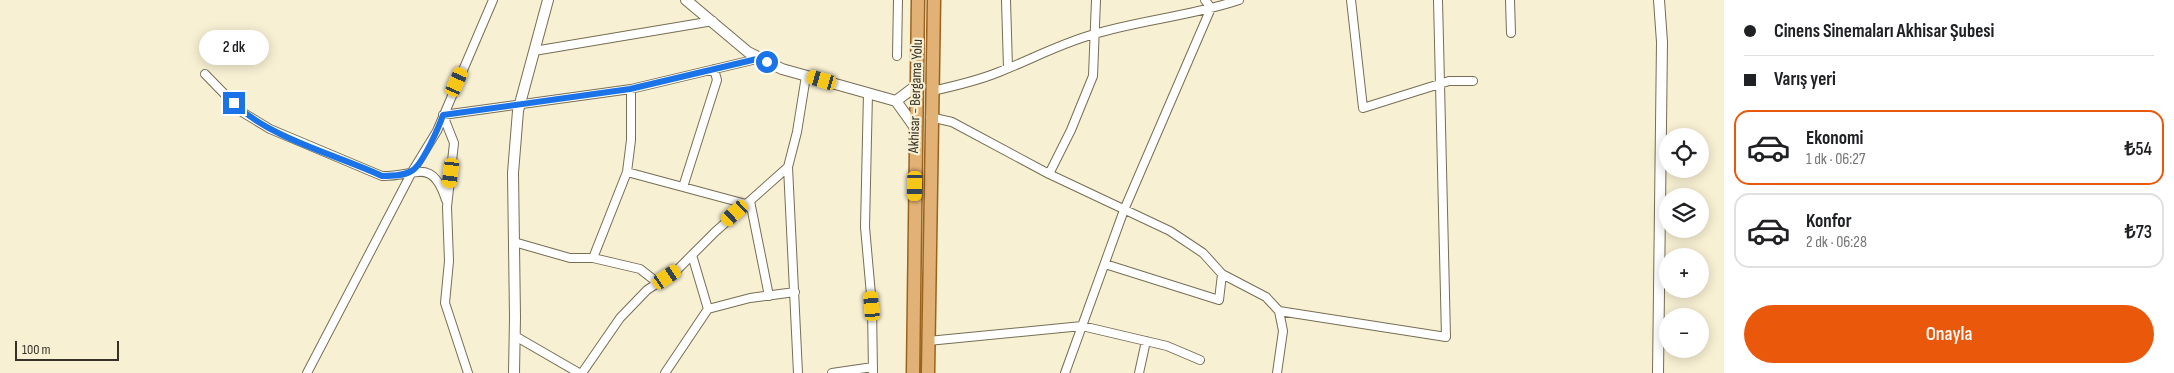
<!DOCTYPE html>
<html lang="tr">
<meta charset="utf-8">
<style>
:root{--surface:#fff;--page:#f6f6f6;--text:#202124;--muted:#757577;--line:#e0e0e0;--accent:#ea580c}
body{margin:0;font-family:"Sofia Sans Condensed",sans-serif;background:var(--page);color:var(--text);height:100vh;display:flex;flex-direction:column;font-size:19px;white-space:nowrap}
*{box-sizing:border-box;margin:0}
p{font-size:16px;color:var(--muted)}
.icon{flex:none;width:28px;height:28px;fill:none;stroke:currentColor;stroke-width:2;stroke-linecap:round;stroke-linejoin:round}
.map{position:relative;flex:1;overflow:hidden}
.sheet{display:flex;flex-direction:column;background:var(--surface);width:450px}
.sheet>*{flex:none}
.guide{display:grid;align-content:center;height:110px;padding:0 20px;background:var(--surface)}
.controls{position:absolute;left:1659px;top:128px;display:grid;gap:10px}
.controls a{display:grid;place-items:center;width:50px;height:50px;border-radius:50%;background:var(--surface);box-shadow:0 2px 12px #0003;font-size:25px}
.scale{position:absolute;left:15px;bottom:12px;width:104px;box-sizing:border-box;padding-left:5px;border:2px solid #363227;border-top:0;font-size:14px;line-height:18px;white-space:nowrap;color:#363227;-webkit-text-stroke:4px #f8f0d3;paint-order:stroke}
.end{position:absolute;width:22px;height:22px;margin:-11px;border:6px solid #1a73e8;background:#fff;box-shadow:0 0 0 2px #fff}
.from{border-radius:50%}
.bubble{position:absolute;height:35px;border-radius:18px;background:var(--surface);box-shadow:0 2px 12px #0003;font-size:16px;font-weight:600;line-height:35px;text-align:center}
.car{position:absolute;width:15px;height:30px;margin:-15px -8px;border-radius:6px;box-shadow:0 0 4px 1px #0007;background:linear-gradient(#f5c518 24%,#345 0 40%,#f5c518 0 76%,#345 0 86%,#f5c518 0)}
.guide b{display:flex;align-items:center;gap:18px;height:48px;font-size:19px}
.guide b+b{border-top:1px solid var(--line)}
.guide i{width:12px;height:12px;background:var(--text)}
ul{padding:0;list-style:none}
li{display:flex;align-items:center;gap:15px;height:75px;margin:0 10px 8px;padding:0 10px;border:2px solid var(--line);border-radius:15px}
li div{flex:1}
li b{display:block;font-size:19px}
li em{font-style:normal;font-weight:600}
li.active{border-color:var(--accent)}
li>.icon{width:45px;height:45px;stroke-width:1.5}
.cta{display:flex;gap:10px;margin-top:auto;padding:10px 20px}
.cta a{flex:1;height:58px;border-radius:30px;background:var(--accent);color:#fff;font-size:20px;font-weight:600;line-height:58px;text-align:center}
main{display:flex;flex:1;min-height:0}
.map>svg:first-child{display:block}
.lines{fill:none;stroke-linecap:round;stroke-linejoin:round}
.minor-casing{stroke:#766e55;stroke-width:10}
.tertiary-casing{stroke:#766e55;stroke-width:12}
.primary-casing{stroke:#99631f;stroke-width:15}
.minor{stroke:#fff;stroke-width:8}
.tertiary{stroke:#fff;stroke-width:10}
.primary{stroke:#e2b176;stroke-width:12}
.route{stroke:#1a73e8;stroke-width:6}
.labels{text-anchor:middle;stroke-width:4.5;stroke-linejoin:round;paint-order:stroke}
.street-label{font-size:15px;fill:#363227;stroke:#f8f0d3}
</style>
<main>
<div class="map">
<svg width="1724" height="373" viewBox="0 0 1724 373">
<rect width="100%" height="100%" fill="#f8f0d3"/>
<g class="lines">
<g class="minor-casing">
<path id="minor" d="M 1006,0 L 1008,68
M 1351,0 L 1363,108 L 1449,81 L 1473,81
M 1510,0 L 1511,33
M 534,51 L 713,21
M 897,56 L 898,0
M 205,74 L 242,112 L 270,129 L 382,176 C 415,177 432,156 446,200
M 932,91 C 955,86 977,81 999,72 C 1030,60 1057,45 1091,35 C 1139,20 1192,16 1239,0
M 868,93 L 865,227 L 872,306 L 873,373
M 930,117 L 952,122 L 1049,174 L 1170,231 L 1203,253 L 1222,274 L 1266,297 L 1279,311 L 1283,331 L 1277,373
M 788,167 L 798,373
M 627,172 L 746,204
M 1049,174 L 1071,130 L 1093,76 L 1096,0
M 683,187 L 717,80 L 714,69
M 750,201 L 769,296
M 514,242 L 570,258 L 593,258 L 627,172 L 631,140 L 631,89
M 692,255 L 708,309
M 593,258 L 640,269 L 658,283
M 1105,264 L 1219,300 L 1222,274
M 1279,311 L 1446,337 L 1438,0
M 515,336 L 579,373
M 928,341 L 1082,326 L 1167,346 L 1200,360
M 307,373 L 413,170 L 437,131 L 493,0
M 468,373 L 445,303 L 449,261 L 447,207 L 454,143 L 443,115 L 631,89 L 761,58
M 582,373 L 620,318 L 647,290 L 676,271 L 715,232 L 788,167 L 797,132 L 806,76
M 665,373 L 708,309 L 750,298 L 795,292
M 832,373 L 873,367
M 1065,373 L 1124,210 L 1211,8 L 1205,0
M 1139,373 L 1146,341"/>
</g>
<g class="tertiary-casing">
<path id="tertiary" d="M 686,0 L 748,52 L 782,69 L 896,101 L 916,129
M 896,101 L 917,85
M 514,373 L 515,317 L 513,173 L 518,111 L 548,0
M 1658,373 L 1662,42 L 1659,0"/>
</g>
<g class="primary-casing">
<path id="primary" d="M 913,373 L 918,0
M 928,373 L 934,0"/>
</g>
<use href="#minor" class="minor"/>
<use href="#tertiary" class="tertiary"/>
<use href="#primary" class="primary"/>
</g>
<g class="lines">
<path class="route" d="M 234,103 C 269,138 337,155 382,176 C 391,176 405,176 413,170 C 423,163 439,127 443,115 L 630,89 L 761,58 L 767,62"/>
</g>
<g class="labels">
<g class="street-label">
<text transform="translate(915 96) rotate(-88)" y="5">Akhisar - Bergama Yolu</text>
</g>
</g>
</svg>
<div class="controls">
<a><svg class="icon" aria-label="locate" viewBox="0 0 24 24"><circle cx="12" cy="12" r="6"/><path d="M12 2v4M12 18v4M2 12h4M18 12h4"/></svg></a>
<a><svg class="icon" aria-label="layers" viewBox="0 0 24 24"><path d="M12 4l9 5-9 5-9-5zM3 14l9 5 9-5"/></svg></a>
<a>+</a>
<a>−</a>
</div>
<div class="scale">100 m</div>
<i class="end from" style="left:767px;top:62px"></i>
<i class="end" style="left:234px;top:103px"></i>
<div class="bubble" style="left:199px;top:30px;width:70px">2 dk</div>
<i class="car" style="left:822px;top:80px;rotate:286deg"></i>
<i class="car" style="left:457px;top:82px;rotate:24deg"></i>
<i class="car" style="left:451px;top:173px;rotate:187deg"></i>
<i class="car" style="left:915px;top:186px;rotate:181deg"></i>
<i class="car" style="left:735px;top:213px;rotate:228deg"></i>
<i class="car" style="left:667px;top:277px;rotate:56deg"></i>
<i class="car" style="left:872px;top:306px;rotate:355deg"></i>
</div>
<section class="sheet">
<div class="guide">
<b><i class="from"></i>Cinens Sinemaları Akhisar Şubesi</b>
<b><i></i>Varış yeri</b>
</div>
<ul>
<li class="active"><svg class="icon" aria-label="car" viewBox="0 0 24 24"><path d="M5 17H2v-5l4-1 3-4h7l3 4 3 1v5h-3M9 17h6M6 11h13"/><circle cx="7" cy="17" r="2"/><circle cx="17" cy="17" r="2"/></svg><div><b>Ekonomi</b><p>1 dk · 06:27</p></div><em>₺54</em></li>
<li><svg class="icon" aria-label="car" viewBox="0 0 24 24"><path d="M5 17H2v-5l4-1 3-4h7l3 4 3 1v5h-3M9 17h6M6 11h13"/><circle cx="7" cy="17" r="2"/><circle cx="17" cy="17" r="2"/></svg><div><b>Konfor</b><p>2 dk · 06:28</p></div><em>₺73</em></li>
</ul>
<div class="cta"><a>Onayla</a></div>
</section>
</main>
